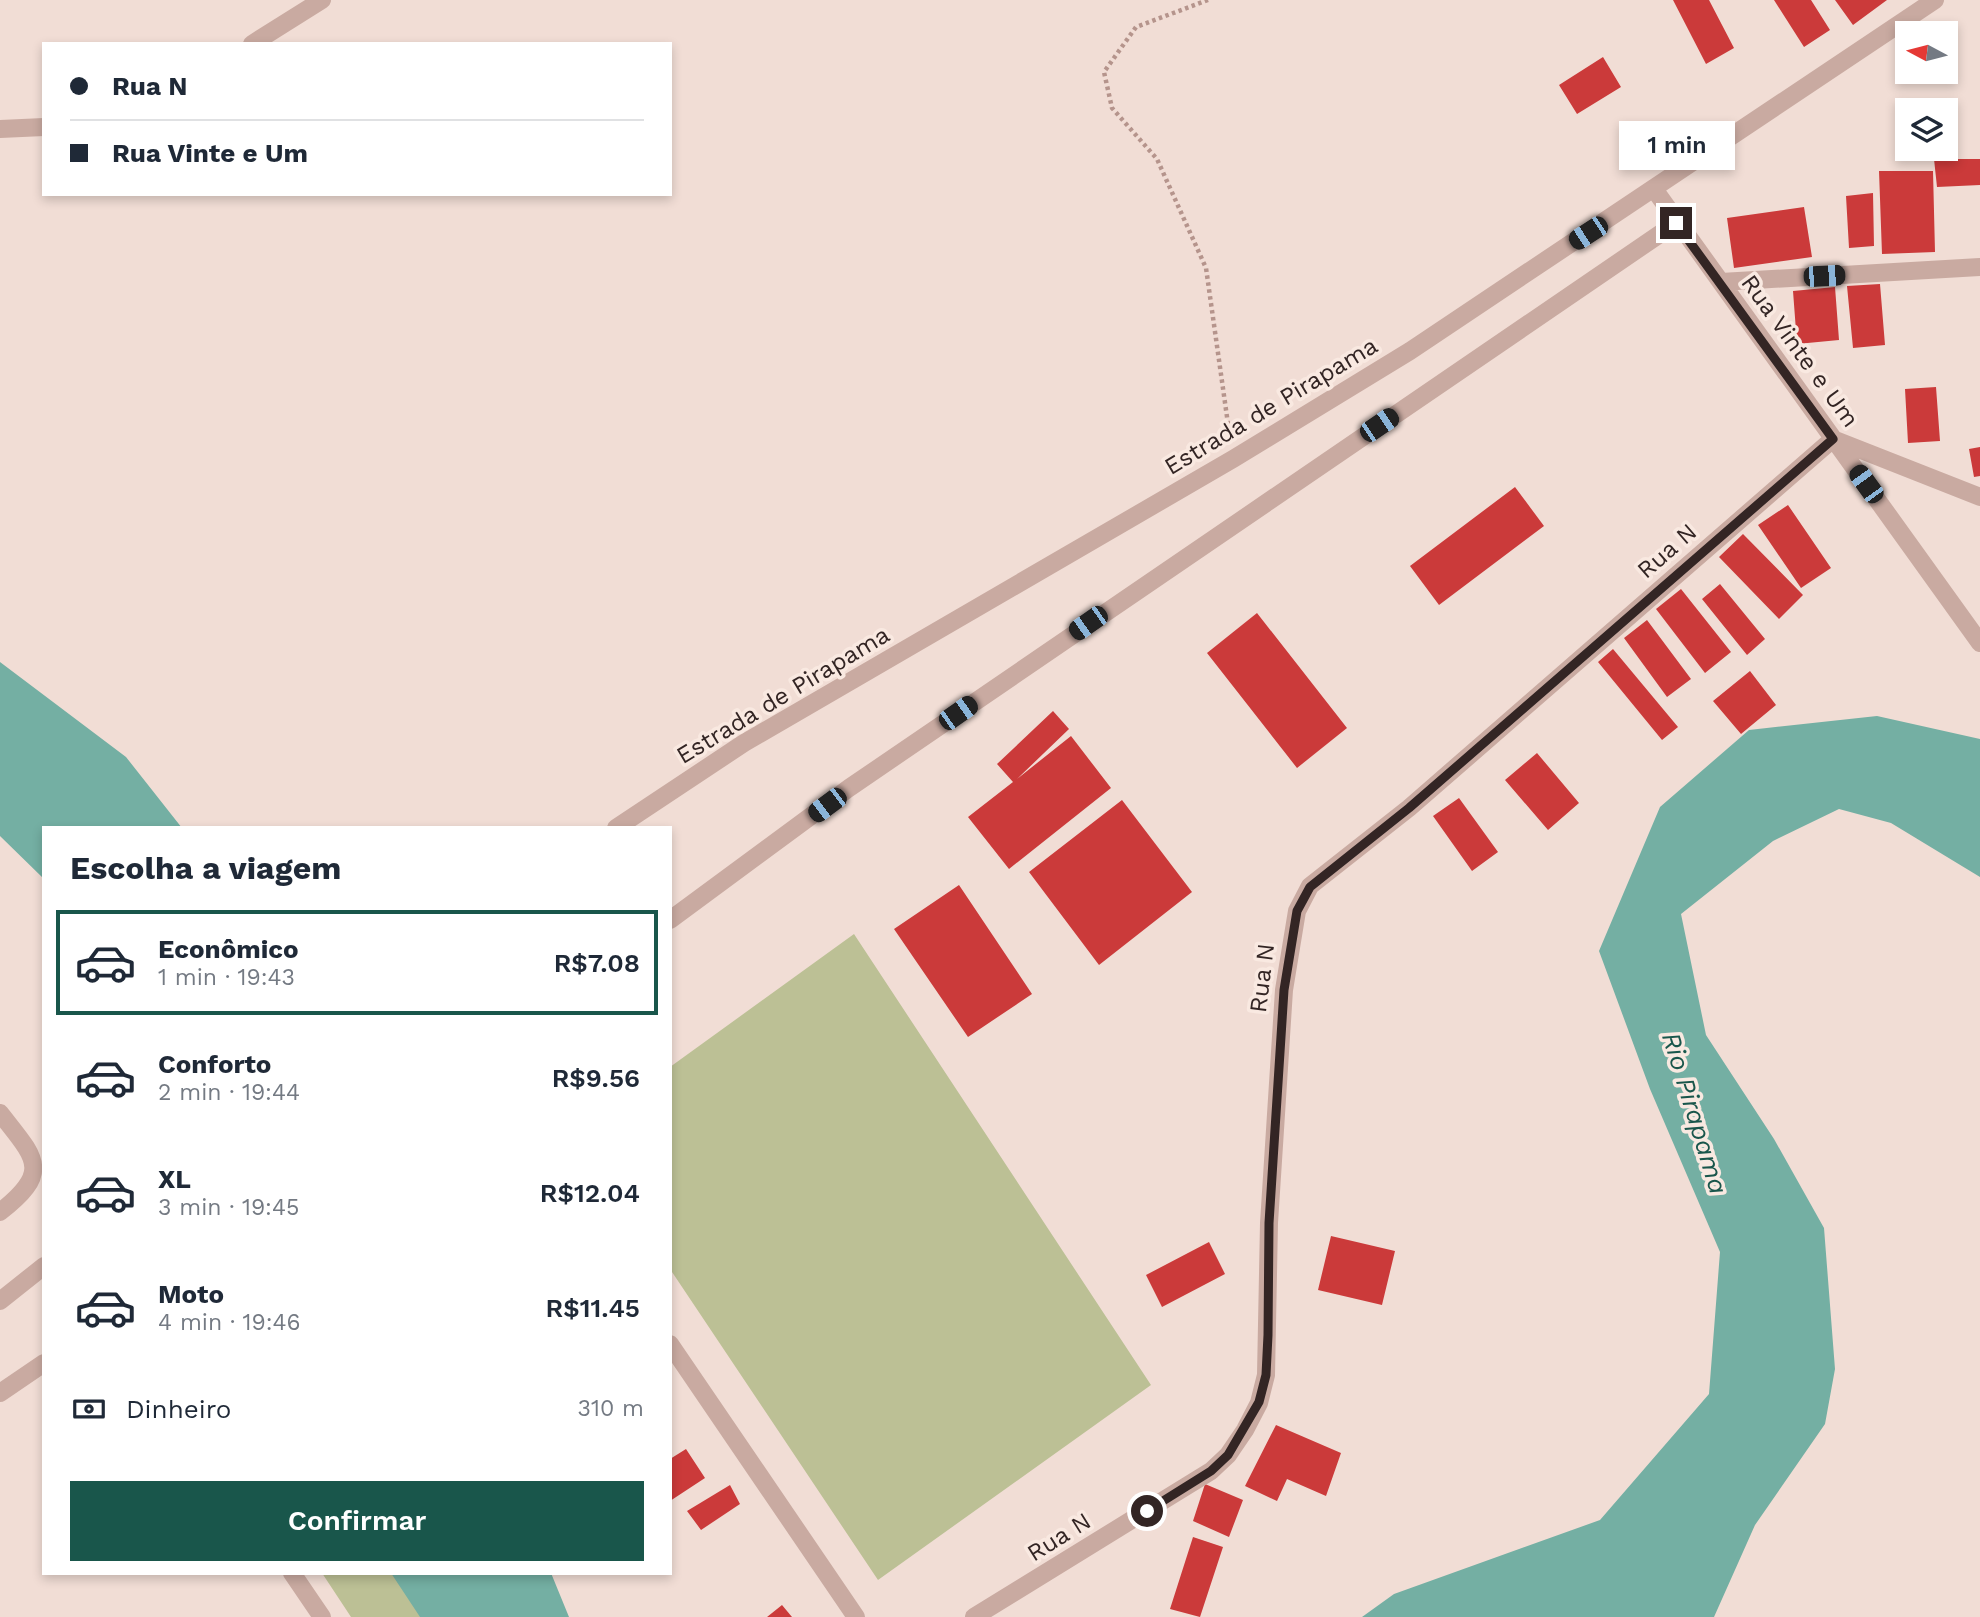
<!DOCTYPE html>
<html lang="pt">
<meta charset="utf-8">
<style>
:root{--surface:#fff;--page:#f2f2f3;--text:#1f2937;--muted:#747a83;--line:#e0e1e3;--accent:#19564b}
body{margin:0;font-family:"Work Sans",sans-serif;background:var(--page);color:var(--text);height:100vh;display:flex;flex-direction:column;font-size:26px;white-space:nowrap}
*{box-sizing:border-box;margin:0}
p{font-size:23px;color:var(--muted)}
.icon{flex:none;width:38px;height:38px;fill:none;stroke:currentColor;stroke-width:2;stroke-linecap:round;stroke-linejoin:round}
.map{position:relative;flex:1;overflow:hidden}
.details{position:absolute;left:42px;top:826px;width:630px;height:749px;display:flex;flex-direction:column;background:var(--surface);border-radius:0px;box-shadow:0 4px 10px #0003}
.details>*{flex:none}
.banner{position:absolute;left:42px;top:42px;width:630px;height:154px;border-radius:0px;box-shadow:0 4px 10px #0003;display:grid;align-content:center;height:154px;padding:0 28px;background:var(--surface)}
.needle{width:46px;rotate:277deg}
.fabs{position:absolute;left:1895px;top:21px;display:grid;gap:14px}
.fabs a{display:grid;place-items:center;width:63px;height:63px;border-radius:0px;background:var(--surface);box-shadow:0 4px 10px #0003;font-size:35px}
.end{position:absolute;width:32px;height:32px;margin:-16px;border:9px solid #332524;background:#fff;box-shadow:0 0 0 4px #fff}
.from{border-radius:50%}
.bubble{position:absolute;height:49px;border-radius:0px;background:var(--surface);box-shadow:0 4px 10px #0003;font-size:23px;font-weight:600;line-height:49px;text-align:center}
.car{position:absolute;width:21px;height:42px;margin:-21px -10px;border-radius:9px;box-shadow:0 0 5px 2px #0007;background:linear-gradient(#222 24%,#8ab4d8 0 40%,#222 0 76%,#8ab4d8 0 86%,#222 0)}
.banner b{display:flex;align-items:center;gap:24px;height:66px;font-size:26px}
.banner b+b{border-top:2px solid var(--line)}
.banner i{width:18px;height:18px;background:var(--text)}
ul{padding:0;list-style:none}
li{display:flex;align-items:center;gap:21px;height:105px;margin:0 14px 10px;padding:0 14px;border:4px solid transparent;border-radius:0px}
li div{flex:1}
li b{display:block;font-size:26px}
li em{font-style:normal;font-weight:600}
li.current{border-color:var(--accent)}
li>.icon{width:63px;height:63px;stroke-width:1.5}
h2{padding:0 28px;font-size:32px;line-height:84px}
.pay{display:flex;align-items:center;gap:18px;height:77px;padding:0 28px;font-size:26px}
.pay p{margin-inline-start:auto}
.cta{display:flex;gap:14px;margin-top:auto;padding:14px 28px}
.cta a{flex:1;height:80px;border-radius:0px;background:var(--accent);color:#fff;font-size:28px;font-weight:600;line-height:80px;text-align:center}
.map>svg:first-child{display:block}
.green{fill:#bcc095}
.water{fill:#74afa3}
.building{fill:#cb3a3a}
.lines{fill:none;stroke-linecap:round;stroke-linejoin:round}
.path{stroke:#b5948c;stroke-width:4.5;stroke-dasharray:3.5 3.5;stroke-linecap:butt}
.minor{stroke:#c9aaa1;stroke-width:18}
.route{stroke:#332524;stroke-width:9}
.labels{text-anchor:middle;stroke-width:7;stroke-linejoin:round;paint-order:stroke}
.street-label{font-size:24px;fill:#332524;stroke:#f9e9e1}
.water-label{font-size:26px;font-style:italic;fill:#19564b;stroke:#f9e9e1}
</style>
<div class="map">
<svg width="1980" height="1617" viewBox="0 0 1980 1617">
<rect width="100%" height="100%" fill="#f1ddd5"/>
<path class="green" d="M 854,934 L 1151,1385 L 878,1580 L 670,1269 L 670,1067 Z
M 322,1573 L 394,1573 L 425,1617 L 351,1617 Z"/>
<path class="water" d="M 0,662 L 126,757 L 182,828 L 44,828 L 44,879 L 0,836 Z
M 1877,716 L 1980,739 L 1980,877 L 1891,823 L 1839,809 L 1773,841 L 1681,914 L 1706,1035 L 1774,1139 L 1824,1228 L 1835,1369 L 1825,1424 L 1755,1525 L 1714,1617 L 1362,1617 L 1394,1594 L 1600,1520 L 1709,1394 L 1720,1252 L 1650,1089 L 1599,951 L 1660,807 L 1749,730 Z
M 391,1573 L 551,1573 L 569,1617 L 420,1617 Z"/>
<path class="building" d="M 1673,0 L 1709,0 L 1734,48 L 1706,64 Z
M 1774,0 L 1811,0 L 1830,30 L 1804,47 Z
M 1835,0 L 1887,0 L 1853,25 Z
M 1603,57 L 1621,87 L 1577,114 L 1559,85 Z
M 1934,159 L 1980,159 L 1980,185 L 1937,187 Z
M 1879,171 L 1933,171 L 1935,252 L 1882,254 Z
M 1873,193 L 1874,246 L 1849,248 L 1846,196 Z
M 1804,207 L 1812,257 L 1734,268 L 1727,218 Z
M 1880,284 L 1885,345 L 1853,348 L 1847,286 Z
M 1835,287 L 1839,340 L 1797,344 L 1793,291 Z
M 1936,387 L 1940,441 L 1908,443 L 1905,389 Z
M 1980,447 L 1980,476 L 1974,477 L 1969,449 Z
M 1515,487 L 1544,526 L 1439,605 L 1410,566 Z
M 1788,505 L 1831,568 L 1801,588 L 1758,525 Z
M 1743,534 L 1803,595 L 1779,619 L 1719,557 Z
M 1720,584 L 1765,639 L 1747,655 L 1702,599 Z
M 1681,589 L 1731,652 L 1705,673 L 1656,609 Z
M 1257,613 L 1347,728 L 1297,768 L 1207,653 Z
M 1647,620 L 1691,679 L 1667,697 L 1624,638 Z
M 1613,649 L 1678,727 L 1662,740 L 1598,662 Z
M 1750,671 L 1776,705 L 1741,734 L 1713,701 Z
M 1053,711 L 1069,729 L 1017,779 L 1071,736 L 1111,788 L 1009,869 L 968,817 L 1013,782 L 997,764 Z
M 1537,753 L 1579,803 L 1548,830 L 1505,780 Z
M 1459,798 L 1498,852 L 1472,871 L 1433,816 Z
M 1122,800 L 1192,892 L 1099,965 L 1029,872 Z
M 959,885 L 1032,994 L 968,1037 L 894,929 Z
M 1331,1236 L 1395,1251 L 1382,1305 L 1318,1290 Z
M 1209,1242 L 1225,1274 L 1162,1307 L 1146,1275 Z
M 1276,1425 L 1341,1453 L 1326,1496 L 1287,1479 L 1277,1501 L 1245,1486 Z
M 686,1449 L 705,1478 L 670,1501 L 670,1459 Z
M 1205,1484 L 1243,1500 L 1229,1537 L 1193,1521 Z
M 730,1485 L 740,1504 L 701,1530 L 687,1511 Z
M 1193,1537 L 1223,1547 L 1200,1617 L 1170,1609 Z
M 782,1605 L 792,1617 L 767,1617 Z"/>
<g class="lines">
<path class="path" d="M 1208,0 L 1136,27 L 1104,72 L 1112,108 L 1157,159 L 1206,268 L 1229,431"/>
<path class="minor" d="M 252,44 L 322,0
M 0,129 L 44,127
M 1654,189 L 1980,643
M 1721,282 L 1980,267
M 616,828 L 744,743 L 1233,459 L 1410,351 L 1935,0
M 670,920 L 849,788 L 1676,223
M 0,1113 C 35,1158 53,1171 0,1212
M 0,1301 L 44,1266
M 670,1344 L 856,1617
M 0,1393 L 44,1363
M 292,1573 L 322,1617
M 974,1617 L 1211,1471 L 1228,1455 L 1245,1430 L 1259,1403 L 1266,1375 L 1269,1223 L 1284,990 L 1297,911 L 1310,886 L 1409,808 L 1833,439 L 1980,497"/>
</g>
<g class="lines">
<path class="route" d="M 1147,1511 L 1211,1471 L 1228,1455 L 1259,1402 L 1266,1375 L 1268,1335 L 1269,1223 L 1284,990 L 1297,911 L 1310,887 L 1409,808 L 1833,439 L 1676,223"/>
</g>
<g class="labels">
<g class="street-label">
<text transform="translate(1800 351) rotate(54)" y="8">Rua Vinte e Um</text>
<text transform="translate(1271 406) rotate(-31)" y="8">Estrada de Pirapama</text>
<text transform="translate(1667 551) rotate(-41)" y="8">Rua N</text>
<text transform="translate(783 695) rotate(-31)" y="8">Estrada de Pirapama</text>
<text transform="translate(1262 978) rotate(-83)" y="8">Rua N</text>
<text transform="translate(1059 1537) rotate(-32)" y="8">Rua N</text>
</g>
<g class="water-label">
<text transform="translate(1695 1113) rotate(73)" y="9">Rio Pirapama</text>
</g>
</g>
</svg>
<div class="fabs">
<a><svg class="needle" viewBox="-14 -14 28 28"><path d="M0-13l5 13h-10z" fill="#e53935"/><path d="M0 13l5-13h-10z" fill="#747a83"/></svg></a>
<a><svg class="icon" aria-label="layers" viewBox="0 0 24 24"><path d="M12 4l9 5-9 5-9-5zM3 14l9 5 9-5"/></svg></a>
</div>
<i class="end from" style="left:1147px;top:1511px"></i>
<i class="end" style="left:1676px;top:223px"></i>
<div class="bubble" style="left:1619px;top:121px;width:116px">1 min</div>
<i class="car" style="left:1588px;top:233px;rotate:237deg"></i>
<i class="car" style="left:1824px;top:276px;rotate:87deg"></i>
<i class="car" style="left:1379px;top:425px;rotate:56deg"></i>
<i class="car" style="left:1866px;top:484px;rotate:324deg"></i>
<i class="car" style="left:1088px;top:623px;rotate:235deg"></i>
<i class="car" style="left:958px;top:713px;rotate:55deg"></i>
<i class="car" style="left:827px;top:805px;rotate:233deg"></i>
<div class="banner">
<b><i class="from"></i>Rua N</b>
<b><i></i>Rua Vinte e Um</b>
</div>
<section class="details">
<h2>Escolha a viagem</h2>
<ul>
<li class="current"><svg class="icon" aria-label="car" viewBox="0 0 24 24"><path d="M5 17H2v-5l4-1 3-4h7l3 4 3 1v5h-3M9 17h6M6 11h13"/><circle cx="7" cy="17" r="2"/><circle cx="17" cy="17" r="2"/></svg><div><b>Econômico</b><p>1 min · 19:43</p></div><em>R$7.08</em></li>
<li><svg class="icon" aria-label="car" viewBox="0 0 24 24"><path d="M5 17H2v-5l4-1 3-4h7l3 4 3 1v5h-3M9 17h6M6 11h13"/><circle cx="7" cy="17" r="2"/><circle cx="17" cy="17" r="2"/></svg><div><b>Conforto</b><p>2 min · 19:44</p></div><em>R$9.56</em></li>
<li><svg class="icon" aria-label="car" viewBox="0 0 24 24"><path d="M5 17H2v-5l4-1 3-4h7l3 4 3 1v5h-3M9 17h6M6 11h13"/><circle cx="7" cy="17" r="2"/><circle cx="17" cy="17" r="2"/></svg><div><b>XL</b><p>3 min · 19:45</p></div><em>R$12.04</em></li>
<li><svg class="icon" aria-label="car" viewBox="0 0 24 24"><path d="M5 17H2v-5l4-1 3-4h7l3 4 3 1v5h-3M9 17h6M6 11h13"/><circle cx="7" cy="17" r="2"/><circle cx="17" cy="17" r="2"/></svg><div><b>Moto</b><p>4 min · 19:46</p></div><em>R$11.45</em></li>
</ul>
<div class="pay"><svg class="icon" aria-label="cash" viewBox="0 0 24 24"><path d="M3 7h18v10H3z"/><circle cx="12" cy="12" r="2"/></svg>Dinheiro<p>310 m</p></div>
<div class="cta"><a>Confirmar</a></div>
</section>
</div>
